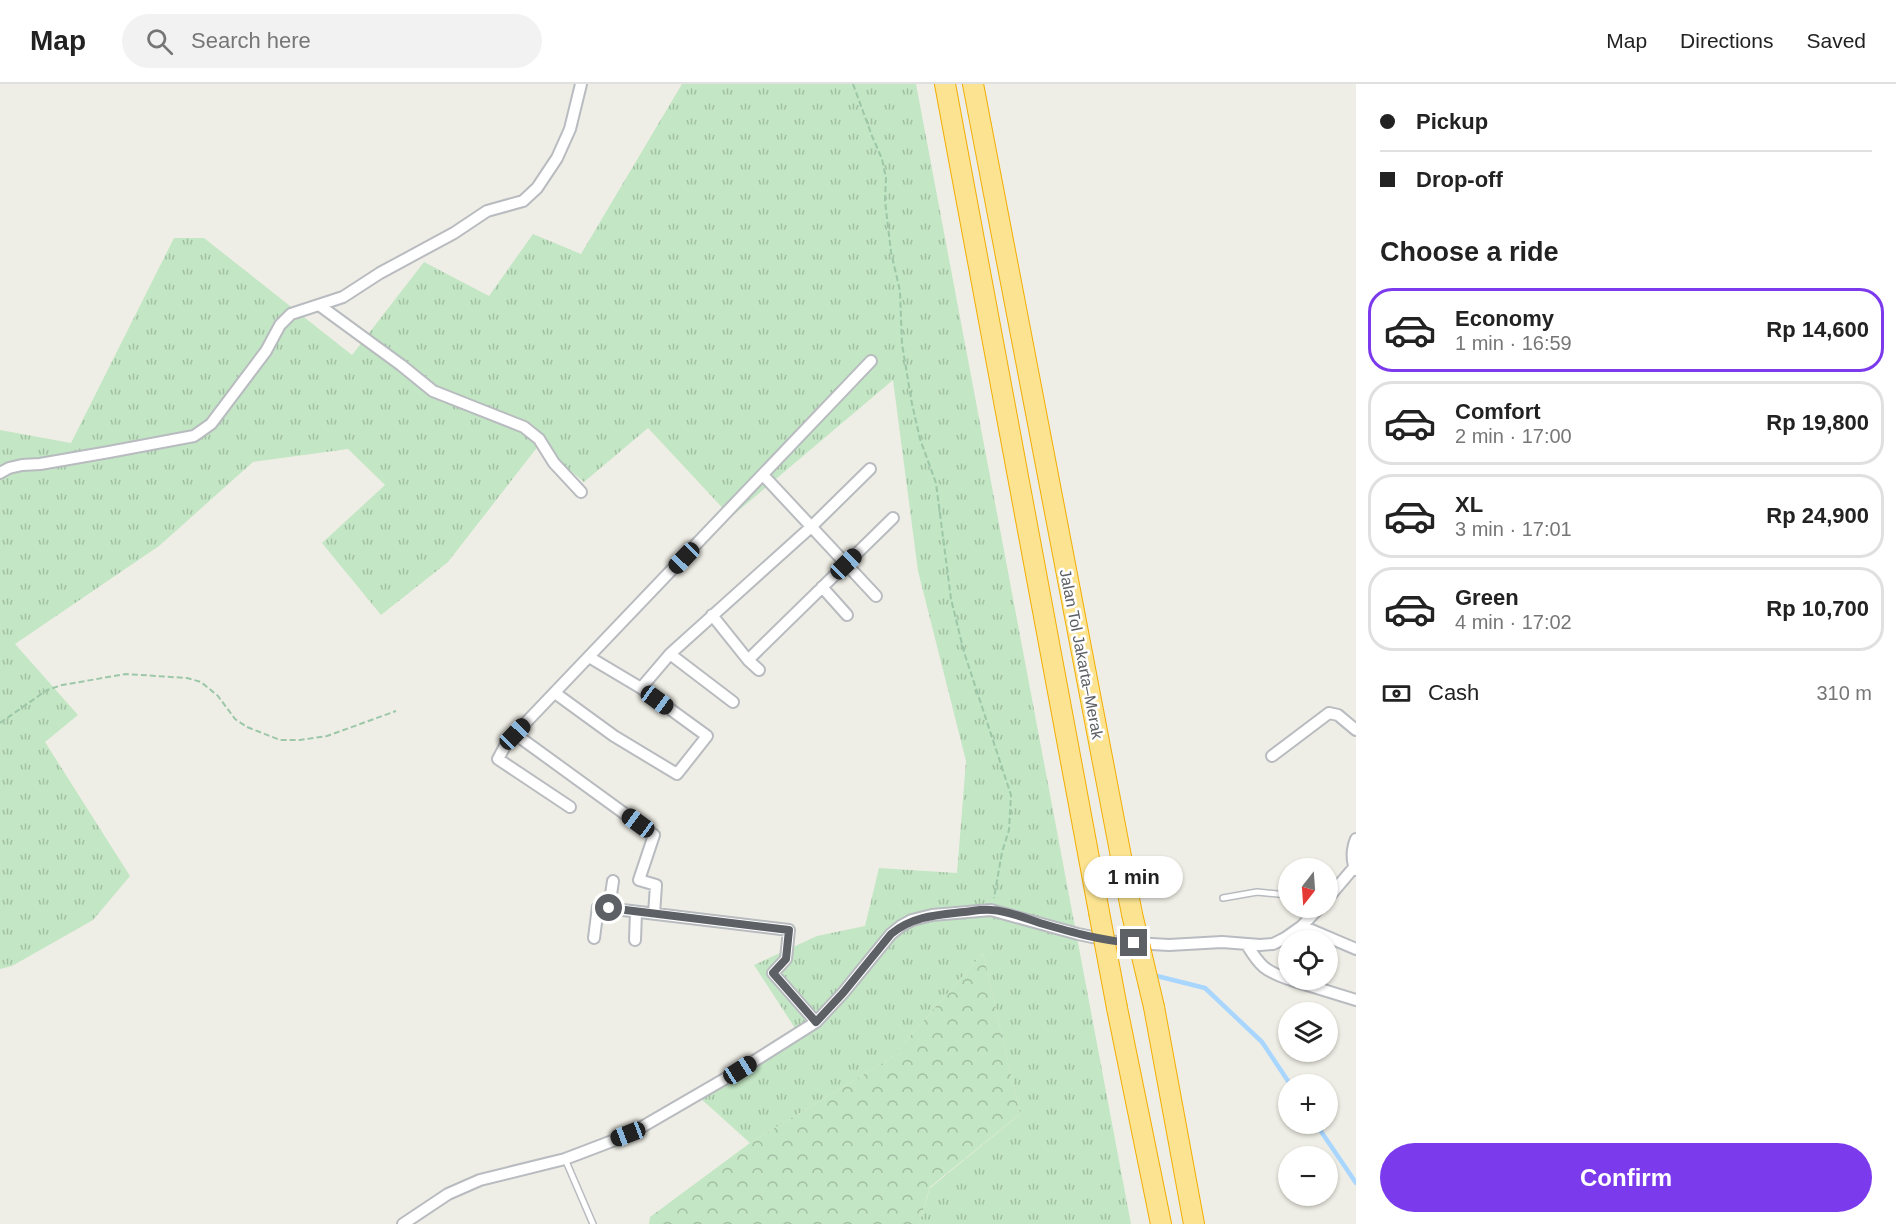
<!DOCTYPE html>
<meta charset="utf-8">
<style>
:root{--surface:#fff;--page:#f2f2f2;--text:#222;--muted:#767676;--line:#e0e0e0;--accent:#7c3aed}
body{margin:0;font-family:Helvetica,sans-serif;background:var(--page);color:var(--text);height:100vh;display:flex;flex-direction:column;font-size:22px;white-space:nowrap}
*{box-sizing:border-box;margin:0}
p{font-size:20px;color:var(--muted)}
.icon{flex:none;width:33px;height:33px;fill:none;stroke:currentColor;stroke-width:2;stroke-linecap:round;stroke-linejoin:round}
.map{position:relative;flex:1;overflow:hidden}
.sheet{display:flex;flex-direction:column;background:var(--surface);width:540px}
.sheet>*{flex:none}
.guide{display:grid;align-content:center;height:132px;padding:0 24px;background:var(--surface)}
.needle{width:39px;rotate:197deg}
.fabs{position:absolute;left:1278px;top:774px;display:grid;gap:12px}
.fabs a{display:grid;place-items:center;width:60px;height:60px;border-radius:50%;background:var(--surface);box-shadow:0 2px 4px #0004;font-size:30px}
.end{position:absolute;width:27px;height:27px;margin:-14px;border:8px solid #5d6166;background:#fff;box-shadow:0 0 0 3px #fff}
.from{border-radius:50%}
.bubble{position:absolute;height:42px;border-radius:21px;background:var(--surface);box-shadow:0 2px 4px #0004;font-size:20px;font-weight:700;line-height:42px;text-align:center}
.car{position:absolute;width:18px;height:36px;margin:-18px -9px;border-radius:8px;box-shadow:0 0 4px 2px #0007;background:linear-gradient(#222 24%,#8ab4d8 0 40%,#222 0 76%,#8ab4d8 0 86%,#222 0)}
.guide b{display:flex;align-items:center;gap:21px;height:57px;font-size:22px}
.guide b+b{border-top:2px solid var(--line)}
.guide i{width:15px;height:15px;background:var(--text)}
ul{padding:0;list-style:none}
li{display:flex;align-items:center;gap:18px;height:84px;margin:0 12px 9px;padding:0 12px;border:3px solid var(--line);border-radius:24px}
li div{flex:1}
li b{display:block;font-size:22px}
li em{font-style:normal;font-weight:700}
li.current{border-color:var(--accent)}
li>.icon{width:54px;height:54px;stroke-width:1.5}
h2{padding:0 24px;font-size:27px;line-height:72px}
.pay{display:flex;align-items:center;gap:15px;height:66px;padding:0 24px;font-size:22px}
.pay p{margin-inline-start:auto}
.action{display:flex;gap:12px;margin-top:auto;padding:12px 24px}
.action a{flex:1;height:69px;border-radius:36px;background:var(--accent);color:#fff;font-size:24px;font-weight:700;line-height:69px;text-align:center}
header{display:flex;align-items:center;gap:36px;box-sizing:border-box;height:84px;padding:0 30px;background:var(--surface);border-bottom:2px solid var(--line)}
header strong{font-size:28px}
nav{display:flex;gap:33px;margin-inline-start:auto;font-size:21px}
.search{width:420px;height:54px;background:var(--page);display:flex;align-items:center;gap:15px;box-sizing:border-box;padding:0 21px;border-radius:33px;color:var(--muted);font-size:22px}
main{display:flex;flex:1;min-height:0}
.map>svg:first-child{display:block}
.grass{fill:url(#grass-tufts)}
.forest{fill:url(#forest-crowns)}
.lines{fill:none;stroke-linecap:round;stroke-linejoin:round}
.stream{stroke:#a8d6fe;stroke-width:4.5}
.lane-casing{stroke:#b8bbbf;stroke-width:8}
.street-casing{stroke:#b8bbbf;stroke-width:14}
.highway-casing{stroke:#f2ad04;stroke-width:22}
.path{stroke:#9cc7a9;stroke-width:2;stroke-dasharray:6 3;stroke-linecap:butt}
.lane{stroke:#fff;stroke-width:5}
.street{stroke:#fff;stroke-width:10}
.highway{stroke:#fbe391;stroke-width:20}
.highway-bridge-casing{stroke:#f2ad04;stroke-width:22;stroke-linecap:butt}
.highway-bridge{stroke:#fbe391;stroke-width:20}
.route{stroke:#5d6166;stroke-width:8}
.labels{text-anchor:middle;stroke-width:5;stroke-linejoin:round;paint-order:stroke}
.street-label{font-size:16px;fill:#5d6166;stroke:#fff}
</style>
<header>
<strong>Map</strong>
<div class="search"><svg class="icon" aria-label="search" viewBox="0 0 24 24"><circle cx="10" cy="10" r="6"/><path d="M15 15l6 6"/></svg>Search here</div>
<nav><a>Map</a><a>Directions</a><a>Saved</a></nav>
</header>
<main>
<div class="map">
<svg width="1356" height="1140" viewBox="0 0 1356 1140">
<defs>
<pattern id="grass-tufts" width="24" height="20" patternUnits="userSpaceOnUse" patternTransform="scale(1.5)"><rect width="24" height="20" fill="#c3e6c4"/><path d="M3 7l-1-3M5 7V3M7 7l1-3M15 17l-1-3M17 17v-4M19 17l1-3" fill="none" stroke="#a2bea3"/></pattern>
<pattern id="forest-crowns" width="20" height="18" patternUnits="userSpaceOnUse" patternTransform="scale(1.5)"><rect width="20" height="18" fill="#c3e6c4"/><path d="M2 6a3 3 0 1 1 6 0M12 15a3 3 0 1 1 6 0" fill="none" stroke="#a2bea3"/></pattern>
</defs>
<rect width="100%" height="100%" fill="#efeee6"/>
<path class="grass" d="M 682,0 L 916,0 L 1131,1140 L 919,1140 L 930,1104 L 1020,1030 L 983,869 L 891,974 L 750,1059 L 699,1013 L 802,955 L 754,881 L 817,852 L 865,842 L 879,784 L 957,789 L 966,677 L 918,487 L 893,296 L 731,433 L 648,344 L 584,398 L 539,361 L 448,478 L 381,531 L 322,459 L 385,401 L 348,365 L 253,378 L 159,462 L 15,560 L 78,631 L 45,658 L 130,792 L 93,836 L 12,882 L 0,885 L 0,346 L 71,359 L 174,154 L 204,154 L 352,271 L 424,178 L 489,212 L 533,150 L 581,170 Z"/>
<path class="forest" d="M 983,869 L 1020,1030 L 930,1103 L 919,1140 L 649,1140 L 650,1133 L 750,1059 L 891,974 Z"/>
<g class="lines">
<path class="stream" d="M 1153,891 L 1205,904 L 1262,958 L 1290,1000
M 1316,1040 L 1356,1099"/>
<g class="lane-casing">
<path id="lane" d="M 1223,814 L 1257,808 L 1288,811
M 565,1075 L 593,1140"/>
</g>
<g class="street-casing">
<path id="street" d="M 319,221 L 401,281 L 433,307 L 524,343 L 539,355 L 554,379 L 581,408
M 0,389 L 9,384 L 22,381 L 40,380 L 109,368 L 194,352 L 211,340 L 266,267 L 280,241 L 291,230 L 343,213 L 380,189 L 454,149 L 487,127 L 523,117 L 537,104 L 557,74 L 570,45 L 581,0
M 763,391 L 876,512
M 822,503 L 847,531
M 712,531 L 748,576 L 759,586
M 670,570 L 733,618
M 748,576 L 893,434
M 641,604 L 670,570 L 811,443 L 870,385
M 555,609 L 614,652 L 677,690 L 707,652 L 641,604 L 589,573
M 515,650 L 871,277
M 1272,672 L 1329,629 L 1338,631 L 1356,646
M 570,723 L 498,675 L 506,660 L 515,650 L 654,751 L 639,796 L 656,801 L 654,830
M 1356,755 C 1352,764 1351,777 1356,786
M 1328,814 L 1356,781
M 609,824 L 613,797
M 1302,842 L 1356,865
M 594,854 L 598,823 L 789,846 L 786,875 L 773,889 L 816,938
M 635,856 L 636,828
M 1247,861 C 1260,882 1265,887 1288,895
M 1291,896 L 1356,916
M 403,1140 L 448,1110 L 480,1096 L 565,1075 L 628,1051 L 740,986 L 816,938 L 843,909 L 891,850 L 901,842 L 912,836 L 932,831 L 991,826 L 1078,850 L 1116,858 L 1169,861 L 1222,858 L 1260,861 L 1273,860 L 1285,854 L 1302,842 L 1319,824"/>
</g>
<g class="highway-casing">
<path id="highway" d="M 945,0 L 1099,828
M 973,0 L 1132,830
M 1154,923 L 1194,1140
M 1117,924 L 1161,1140"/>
</g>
<path class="path" d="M 853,0 L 872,52 L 882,75 L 886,94 L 885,117 L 891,168 L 900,207 L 902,260 L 912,320 L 920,355 L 936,399 L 951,515 L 964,568 L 1011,711 L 1009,746 L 1002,768 L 994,814
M 0,639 L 47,606 L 62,601 L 126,590 L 187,594 L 201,598 L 218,612 L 235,635 L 247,643 L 280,656 L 300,656 L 327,652 L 396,627"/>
<use href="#lane" class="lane"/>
<use href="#street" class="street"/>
<use href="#highway" class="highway"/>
<g class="highway-bridge-casing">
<path id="highway-bridge" d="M 1099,828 L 1117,924
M 1132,830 L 1154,923"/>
</g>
<use href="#highway-bridge" class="highway-bridge"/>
</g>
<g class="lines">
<path class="route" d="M 609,824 L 789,846 L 786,875 L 773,889 L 816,938 L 843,909 L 891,850 C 913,832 937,831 964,828 C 973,827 983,825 992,826 C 1008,827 1025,834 1040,839 C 1071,848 1102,857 1134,859"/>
</g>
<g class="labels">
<g class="street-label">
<text transform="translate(1082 570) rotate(79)" y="6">Jalan Tol Jakarta–Merak</text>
</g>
</g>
</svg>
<div class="fabs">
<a><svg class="needle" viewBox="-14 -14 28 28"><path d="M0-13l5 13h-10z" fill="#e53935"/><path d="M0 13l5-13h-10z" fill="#767676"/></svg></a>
<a><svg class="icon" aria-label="locate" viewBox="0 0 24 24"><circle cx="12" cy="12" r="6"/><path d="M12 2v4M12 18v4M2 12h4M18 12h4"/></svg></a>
<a><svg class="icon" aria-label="layers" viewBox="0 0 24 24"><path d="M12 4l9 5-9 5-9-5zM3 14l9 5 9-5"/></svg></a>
<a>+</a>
<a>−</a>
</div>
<i class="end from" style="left:609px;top:824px"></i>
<i class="end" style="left:1134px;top:859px"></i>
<div class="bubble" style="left:1084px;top:772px;width:99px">1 min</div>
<i class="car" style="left:684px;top:474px;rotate:224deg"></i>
<i class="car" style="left:846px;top:480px;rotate:46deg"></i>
<i class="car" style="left:657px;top:616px;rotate:126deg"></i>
<i class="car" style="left:515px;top:650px;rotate:44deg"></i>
<i class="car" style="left:638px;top:739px;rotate:306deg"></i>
<i class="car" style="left:740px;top:986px;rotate:58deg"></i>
<i class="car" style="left:628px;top:1050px;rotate:249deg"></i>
</div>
<section class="sheet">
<div class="guide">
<b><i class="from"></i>Pickup</b>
<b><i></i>Drop-off</b>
</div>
<h2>Choose a ride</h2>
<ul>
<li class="current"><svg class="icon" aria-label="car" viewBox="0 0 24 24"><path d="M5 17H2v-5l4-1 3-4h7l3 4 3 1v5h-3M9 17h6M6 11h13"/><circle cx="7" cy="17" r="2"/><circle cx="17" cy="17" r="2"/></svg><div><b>Economy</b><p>1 min · 16:59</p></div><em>Rp 14,600</em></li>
<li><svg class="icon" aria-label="car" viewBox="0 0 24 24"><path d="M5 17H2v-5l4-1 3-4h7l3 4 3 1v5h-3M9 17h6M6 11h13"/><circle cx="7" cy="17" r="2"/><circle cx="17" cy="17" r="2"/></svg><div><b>Comfort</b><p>2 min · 17:00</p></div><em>Rp 19,800</em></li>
<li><svg class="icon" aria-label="car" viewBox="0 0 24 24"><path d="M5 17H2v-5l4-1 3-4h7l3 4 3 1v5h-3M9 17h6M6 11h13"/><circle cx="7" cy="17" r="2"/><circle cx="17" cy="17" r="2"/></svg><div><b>XL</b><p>3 min · 17:01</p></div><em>Rp 24,900</em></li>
<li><svg class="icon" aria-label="car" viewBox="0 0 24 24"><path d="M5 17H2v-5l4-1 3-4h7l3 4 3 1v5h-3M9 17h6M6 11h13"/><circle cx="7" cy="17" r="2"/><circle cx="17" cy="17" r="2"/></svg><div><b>Green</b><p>4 min · 17:02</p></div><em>Rp 10,700</em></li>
</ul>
<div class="pay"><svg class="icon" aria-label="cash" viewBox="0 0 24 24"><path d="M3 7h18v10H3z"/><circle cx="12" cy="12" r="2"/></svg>Cash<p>310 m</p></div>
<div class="action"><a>Confirm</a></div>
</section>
</main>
